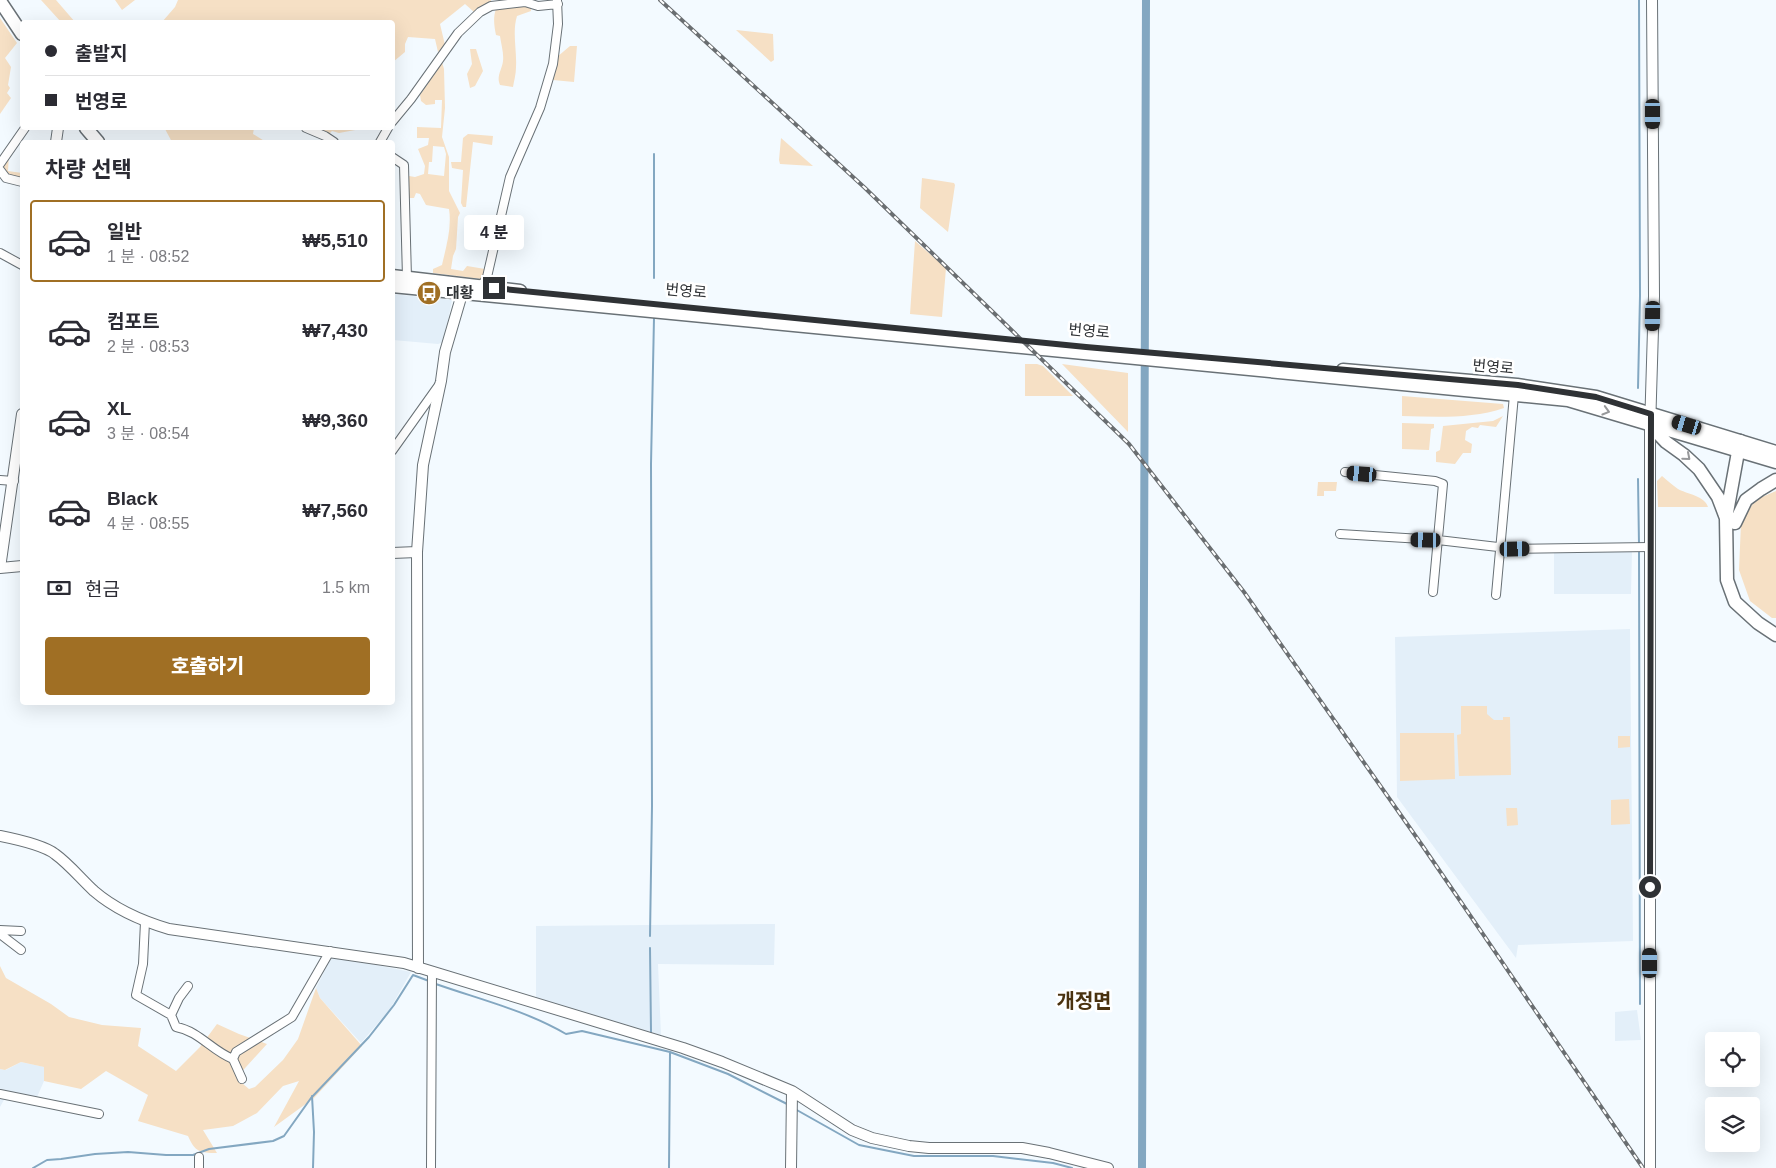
<!DOCTYPE html>
<html lang="ko">
<meta charset="utf-8">
<style>
:root{--surface:#fff;--page:#f7f7f7;--text:#2b2b33;--muted:#7c7c81;--line:#e1e1e2;--accent:#a06f24}
body{margin:0;font-family:Helvetica,"Noto Sans KR",sans-serif;background:var(--page);color:var(--text);height:100vh;display:flex;flex-direction:column;font-size:19px;white-space:nowrap}
*{box-sizing:border-box;margin:0}
p{font-size:16px;color:var(--muted)}
.icon{flex:none;width:28px;height:28px;fill:none;stroke:currentColor;stroke-width:2;stroke-linecap:round;stroke-linejoin:round}
.map{position:relative;flex:1;overflow:hidden}
.side{position:absolute;left:20px;top:140px;width:375px;height:565px;display:flex;flex-direction:column;background:var(--surface);border-radius:5px;box-shadow:0 5px 20px #0002}
.side>*{flex:none}
.top-card{position:absolute;left:20px;top:20px;width:375px;height:110px;border-radius:5px;box-shadow:0 5px 20px #0002;display:grid;align-content:center;height:110px;padding:0 25px;background:var(--surface)}
.buttons{position:absolute;left:1705px;top:1032px;display:grid;gap:10px}
.buttons a{display:grid;place-items:center;width:55px;height:55px;border-radius:5px;background:var(--surface);box-shadow:0 5px 20px #0002;font-size:25px}
.end{position:absolute;width:22px;height:22px;margin:-11px;border:6px solid #2f3235;background:#fff;box-shadow:0 0 0 2px #fff}
.from{border-radius:50%}
.bubble{position:absolute;height:35px;border-radius:5px;background:var(--surface);box-shadow:0 5px 20px #0002;font-size:16px;font-weight:800;line-height:35px;text-align:center}
.car{position:absolute;width:15px;height:30px;margin:-15px -8px;border-radius:6px;box-shadow:0 0 4px 1px #0007;background:linear-gradient(#222 24%,#8ab4d8 0 40%,#222 0 76%,#8ab4d8 0 86%,#222 0)}
.top-card b{display:flex;align-items:center;gap:18px;height:48px;font-size:19px}
.top-card b+b{border-top:1px solid var(--line)}
.top-card i{width:12px;height:12px;background:var(--text)}
ul{padding:0;list-style:none}
li{display:flex;align-items:center;gap:15px;height:82px;margin:0 10px 8px;padding:0 15px;border:2px solid transparent;border-radius:5px}
li div{flex:1}
li b{display:block;font-size:19px}
li em{font-style:normal;font-weight:800}
li.active{border-color:var(--accent)}
li>.icon{width:45px;height:45px;stroke-width:1.5}
h2{padding:0 25px;font-size:22px;line-height:60px}
.pay{display:flex;align-items:center;gap:12px;height:55px;padding:0 25px;font-size:19px}
.pay p{margin-inline-start:auto}
.primary-button{display:flex;gap:10px;margin-top:auto;padding:10px 25px}
.primary-button a{flex:1;height:58px;border-radius:5px;background:var(--accent);color:#fff;font-size:20px;font-weight:800;line-height:58px;text-align:center}
.map>svg:first-child{display:block}
.built{fill:#e3eff9}
.green{fill:#f6e0c5;fill-rule:evenodd}
.lines{fill:none;stroke-linecap:round;stroke-linejoin:round}
.stream{stroke:#83a7c1;stroke-width:2}
.canal{stroke:#83a7c1;stroke-width:8}
.minor-casing{stroke:#697176;stroke-width:10}
.tertiary-casing{stroke:#697176;stroke-width:12}
.primary-casing{stroke:#697176;stroke-width:15}
.trunk-casing{stroke:#697176;stroke-width:15}
.minor{stroke:#fff;stroke-width:8}
.tertiary{stroke:#fff;stroke-width:10}
.primary{stroke:#fff;stroke-width:12}
.trunk{stroke:#fff;stroke-width:12}
.rail-casing{stroke:#6a6e71;stroke-width:4}
.rail{stroke:#fff;stroke-width:2;stroke-dasharray:5.5;stroke-linecap:butt}
.oneway{stroke:#97989a}
.route{stroke:#2f3235;stroke-width:6}
.labels{text-anchor:middle;stroke-width:5;stroke-linejoin:round;paint-order:stroke}
.street-label{font-size:15px;fill:#2f3235;stroke:#fff}
.poi-label{font-size:15px;font-weight:bold;fill:#2f3235;stroke:#fff;text-anchor:start}
.district-label{font-size:20px;font-weight:bold;fill:#4a320f;stroke:#fff}
</style>
<div class="map">
<svg width="1776" height="1168" viewBox="0 0 1776 1168">
<rect width="100%" height="100%" fill="#f3faff"/>
<path class="built" d="M 392,294 L 452,300 L 444,342 L 438,344 L 393,340 Z
M 1632,550 L 1631,594 L 1554,594 L 1554,552 Z
M 1630,629 L 1633,941 L 1518,945 L 1516,958 L 1397,797 L 1395,637 Z
M 775,924 L 774,965 L 658,964 L 661,1035 L 536,998 L 536,926 Z
M 332,956 L 411,972 L 390,1009 L 361,1043 L 320,998 L 316,988 Z
M 1637,1010 L 1641,1040 L 1615,1041 L 1615,1012 Z
M 21,1062 L 45,1067 L 44,1081 L 34,1104 L 5,1098 L 0,1107 L 0,1069 L 6,1070 Z"/>
<path class="green" d="M 41,0 L 56,0 L 75,22 L 61,22 Z
M 115,0 L 135,0 L 122,10 Z
M 178,0 L 491,0 L 491,2 L 474,12 L 465,4 L 440,24 L 445,45 L 438,52 L 435,39 L 408,37 L 405,44 L 405,52 L 393,62 L 392,22 L 162,22 L 175,7 Z
M 526,5 L 531,8 L 531,11 L 517,16 C 512,32 517,50 516,67 C 516,74 514,81 513,87 L 500,85 C 496,76 502,70 503,61 C 504,53 501,44 500,36 L 496,35 C 494,26 493,17 496,9 Z
M 0,18 L 17,43 L 5,58 L 11,67 L 8,85 L 10,88 L 7,93 L 11,98 L 0,114 Z
M 736,30 L 773,34 L 774,60 L 771,62 Z
M 570,46 L 577,46 L 574,82 L 553,80 L 557,57 Z
M 470,49 L 476,49 L 483,71 L 475,86 L 470,88 L 467,74 L 472,64 Z
M 442,62 L 444,69 L 445,108 L 442,137 L 449,157 L 449,191 L 460,213 L 458,217 L 456,249 L 453,256 L 451,269 L 463,271 L 467,266 L 485,269 L 481,279 L 433,273 L 433,269 L 442,265 C 446,247 452,228 449,209 L 426,205 L 420,194 L 416,193 L 414,198 L 409,198 L 409,176 L 415,177 L 424,174 L 425,166 L 418,149 L 428,145 L 429,138 L 417,138 L 417,127 L 441,128 L 442,100 L 435,100 L 435,104 L 426,105 L 421,101 L 420,95 ZM 433,146 L 444,147 L 446,154 L 444,176 L 428,174 L 429,162 L 432,162 Z
M 154,128 L 254,128 L 253,134 L 266,142 L 172,142 L 165,129 L 155,130 Z
M 315,128 L 366,128 L 339,133 L 332,131 L 329,134 Z
M 468,134 L 493,136 L 492,145 L 473,142 L 466,207 L 463,207 L 461,203 L 463,170 L 452,168 L 451,162 L 461,162 L 463,138 Z
M 781,138 L 813,166 L 780,164 L 779,160 Z
M 9,154 L 8,171 L 22,173 L 22,179 L 6,175 L 1,169 Z
M 922,178 L 954,183 L 955,185 L 948,232 L 920,208 Z
M 915,241 L 946,268 L 942,317 L 910,314 Z
M 1025,364 L 1037,364 L 1043,366 L 1073,396 L 1025,396 Z
M 1062,364 L 1128,373 L 1128,432 Z
M 1402,396 L 1503,404 L 1504,408 C 1472,419 1436,417 1402,416 Z
M 1503,416 L 1496,427 L 1480,425 L 1478,428 L 1472,427 L 1466,431 L 1465,440 L 1472,444 L 1471,453 L 1463,453 L 1455,464 L 1436,462 L 1436,452 L 1440,450 L 1443,426 L 1493,421 Z
M 1402,423 L 1434,424 L 1434,428 L 1431,429 L 1429,450 L 1402,449 Z
M 1662,476 C 1667,480 1672,485 1678,489 C 1687,494 1705,496 1708,507 L 1658,507 L 1657,481 Z
M 1318,482 L 1337,482 L 1336,491 L 1324,491 L 1324,496 L 1317,496 Z
M 1776,491 L 1776,618 L 1772,618 L 1750,601 L 1739,570 L 1741,523 L 1755,500 Z
M 1461,706 L 1487,706 L 1487,714 L 1494,720 L 1503,720 L 1503,717 L 1510,717 L 1511,775 L 1459,776 L 1457,735 L 1461,734 Z
M 1400,733 L 1454,733 L 1455,779 L 1400,781 Z
M 1618,736 L 1630,736 L 1630,747 L 1618,748 Z
M 1629,799 L 1630,824 L 1611,825 L 1611,800 Z
M 1506,808 L 1517,808 L 1518,825 L 1507,826 Z
M 0,966 L 6,978 L 51,1004 L 69,1017 L 102,1025 L 141,1028 L 138,1046 L 176,1071 L 200,1047 L 217,1024 L 239,1034 L 267,1044 L 236,1078 L 249,1089 L 255,1087 L 283,1060 L 298,1039 L 316,988 L 320,998 L 362,1046 L 314,1098 L 274,1127 L 299,1081 L 283,1086 L 257,1113 L 233,1126 L 203,1130 L 217,1153 C 200,1153 195,1152 188,1136 L 138,1121 L 148,1095 L 106,1071 L 81,1089 L 44,1081 L 44,1067 L 21,1062 L 5,1070 L 0,1069 Z"/>
<g class="lines">
<path class="stream" d="M 654,154 L 654,278
M 1638,388 L 1640,296 L 1639,0
M 1638,479 L 1639,544
M 1639,549 L 1640,1004
M 650,936 L 652,806 L 651,464 L 654,318
M 650,948 L 651,1032
M 433,983 C 478,999 525,1010 566,1034 L 582,1031 L 670,1052 L 728,1074 L 789,1105
M 312,1096 L 314,1132 L 313,1168
M 795,1109 L 859,1145 L 914,1156 L 993,1156 L 1053,1163 L 1072,1168
M 33,1168 L 47,1160 L 61,1159 L 95,1154 L 128,1152 L 166,1155 L 193,1155 L 209,1149 L 273,1141 L 284,1136 L 311,1098 L 369,1037 L 394,1005 L 413,975 L 429,981
M 669,1168 L 670,1053"/>
<path class="canal" d="M 1142,1168 L 1146,0"/>
<g class="minor-casing">
<path id="minor" d="M 392,122 L 411,99 L 458,33 L 480,12 L 491,6 L 525,2 L 538,6 L 558,4
M 306,128 L 325,136 L 334,142
M 380,142 L 388,128
M 392,157 L 404,165 L 407,278
M 0,164 L 25,128
M 0,170 L 6,178 L 22,182
M 0,253 L 22,265
M 478,287 L 484,282 L 487,277 L 510,177 L 540,108 L 553,64 L 558,24 L 557,0
M 392,451 L 439,385
M 1345,472 L 1435,481 L 1443,484 L 1433,592
M 0,480 L 14,481
M 1340,534 L 1438,540 L 1515,549 L 1650,547
M 1496,595 L 1514,395
M 145,922 L 143,964 L 136,995 L 171,1015 L 179,998 L 188,986
M 0,930 L 21,931
M 0,934 L 21,950
M 171,1015 L 176,1027 C 199,1031 212,1051 233,1059 L 242,1079
M 233,1059 L 236,1052 L 292,1017 L 330,951
M 0,1094 L 99,1114
M 199,1168 L 199,1157
M 431,1168 L 432,971"/>
</g>
<g class="tertiary-casing">
<path id="tertiary" d="M 56,142 L 58,128
M 392,553 L 417,552
M 0,568 L 22,414
M 0,568 L 22,566
M 0,836 C 15,839 43,845 55,854 C 69,864 81,879 94,891 C 116,910 142,921 169,929 L 404,963 L 683,1048 L 722,1062 L 792,1091 L 852,1130 L 872,1138 L 909,1146 L 929,1148 L 1022,1148 L 1049,1153 L 1108,1168
M 418,968 L 417,552 L 423,465 L 441,381 L 445,352 L 462,294
M 791,1168 L 792,1091
M 1650,1168 L 1650,429 L 1654,296 L 1652,0"/>
</g>
<g class="primary-casing">
<path id="primary" d="M 0,1 L 22,34
M 86,128 L 98,142
M 392,276 L 520,291
M 392,286 L 1568,400 L 1776,462
M 1343,370 L 1517,385 L 1596,397 L 1776,452"/>
</g>
<g class="trunk-casing">
<path id="trunk" d="M 1650,425 L 1666,442 L 1684,455 L 1699,469 L 1718,497 L 1726,518
M 1740,441 L 1726,518 L 1727,580 L 1735,602 L 1758,623 L 1776,635
M 1735,523 L 1746,500 L 1761,489 L 1776,480"/>
</g>
<use href="#minor" class="minor"/>
<use href="#tertiary" class="tertiary"/>
<use href="#primary" class="primary"/>
<use href="#trunk" class="trunk"/>
<g class="rail-casing">
<path id="rail" d="M 660,0 L 865,188 L 1129,444 L 1244,592 L 1424,848 L 1643,1168"/>
</g>
<use href="#rail" class="rail"/>
</g>
<defs><path id="oneway-chevron" d="M-2-3.5L2.5 0L-2 3.5" fill="none" stroke-width="1.6" stroke-linecap="round" stroke-linejoin="round" transform="scale(1.25)"/></defs>
<g class="oneway">
<use href="#oneway-chevron" transform="translate(1606 411) rotate(16)"/>
<use href="#oneway-chevron" transform="translate(1687 457) rotate(41)"/>
</g>
<g class="lines">
<path class="route" d="M 494,288 L 1086,347 L 1518,385 L 1596,397 L 1651,414 L 1650,887"/>
</g>
<defs>
<g id="bus-disc" transform="scale(1.25)"><circle r="9.5" fill="#a06f24" stroke="#fff"/><path d="M-5-6H5V4H4V6H2V4H-2V6H-4V4H-5ZM-3.5-4V0h7V-4ZM-3.5 1.2v1.5H-2V1.2ZM2 1.2v1.5H3.5V1.2Z" fill="#fff"/></g>
</defs>
<g fill-rule="evenodd">
<use href="#bus-disc" x="429" y="293"/>
</g>
<g class="labels">
<g class="street-label">
<text transform="translate(686 291) rotate(5)" y="5">번영로</text>
<text transform="translate(1089 331) rotate(5)" y="5">번영로</text>
<text transform="translate(1493 367) rotate(5)" y="5">번영로</text>
</g>
<g class="poi-label">
<text x="446" y="298">대황</text>
</g>
<g class="district-label">
<text x="1084" y="1008">개정면</text>
</g>
</g>
</svg>
<div class="buttons">
<a><svg class="icon" aria-label="locate" viewBox="0 0 24 24"><circle cx="12" cy="12" r="6"/><path d="M12 2v4M12 18v4M2 12h4M18 12h4"/></svg></a>
<a><svg class="icon" aria-label="layers" viewBox="0 0 24 24"><path d="M12 4l9 5-9 5-9-5zM3 14l9 5 9-5"/></svg></a>
</div>
<i class="end from" style="left:1650px;top:887px"></i>
<i class="end" style="left:494px;top:288px"></i>
<div class="bubble" style="left:464px;top:215px;width:60px">4 분</div>
<i class="car" style="left:1653px;top:114px;rotate:180deg"></i>
<i class="car" style="left:1653px;top:316px;rotate:181deg"></i>
<i class="car" style="left:1687px;top:425px;rotate:287deg"></i>
<i class="car" style="left:1362px;top:474px;rotate:275deg"></i>
<i class="car" style="left:1426px;top:540px;rotate:271deg"></i>
<i class="car" style="left:1515px;top:549px;rotate:89deg"></i>
<i class="car" style="left:1650px;top:963px;rotate:0deg"></i>
<div class="top-card">
<b><i class="from"></i>출발지</b>
<b><i></i>번영로</b>
</div>
<section class="side">
<h2>차량 선택</h2>
<ul>
<li class="active"><svg class="icon" aria-label="car" viewBox="0 0 24 24"><path d="M5 17H2v-5l4-1 3-4h7l3 4 3 1v5h-3M9 17h6M6 11h13"/><circle cx="7" cy="17" r="2"/><circle cx="17" cy="17" r="2"/></svg><div><b>일반</b><p>1 분 · 08:52</p></div><em>₩5,510</em></li>
<li><svg class="icon" aria-label="car" viewBox="0 0 24 24"><path d="M5 17H2v-5l4-1 3-4h7l3 4 3 1v5h-3M9 17h6M6 11h13"/><circle cx="7" cy="17" r="2"/><circle cx="17" cy="17" r="2"/></svg><div><b>컴포트</b><p>2 분 · 08:53</p></div><em>₩7,430</em></li>
<li><svg class="icon" aria-label="car" viewBox="0 0 24 24"><path d="M5 17H2v-5l4-1 3-4h7l3 4 3 1v5h-3M9 17h6M6 11h13"/><circle cx="7" cy="17" r="2"/><circle cx="17" cy="17" r="2"/></svg><div><b>XL</b><p>3 분 · 08:54</p></div><em>₩9,360</em></li>
<li><svg class="icon" aria-label="car" viewBox="0 0 24 24"><path d="M5 17H2v-5l4-1 3-4h7l3 4 3 1v5h-3M9 17h6M6 11h13"/><circle cx="7" cy="17" r="2"/><circle cx="17" cy="17" r="2"/></svg><div><b>Black</b><p>4 분 · 08:55</p></div><em>₩7,560</em></li>
</ul>
<div class="pay"><svg class="icon" aria-label="cash" viewBox="0 0 24 24"><path d="M3 7h18v10H3z"/><circle cx="12" cy="12" r="2"/></svg>현금<p>1.5 km</p></div>
<div class="primary-button"><a>호출하기</a></div>
</section>
</div>
